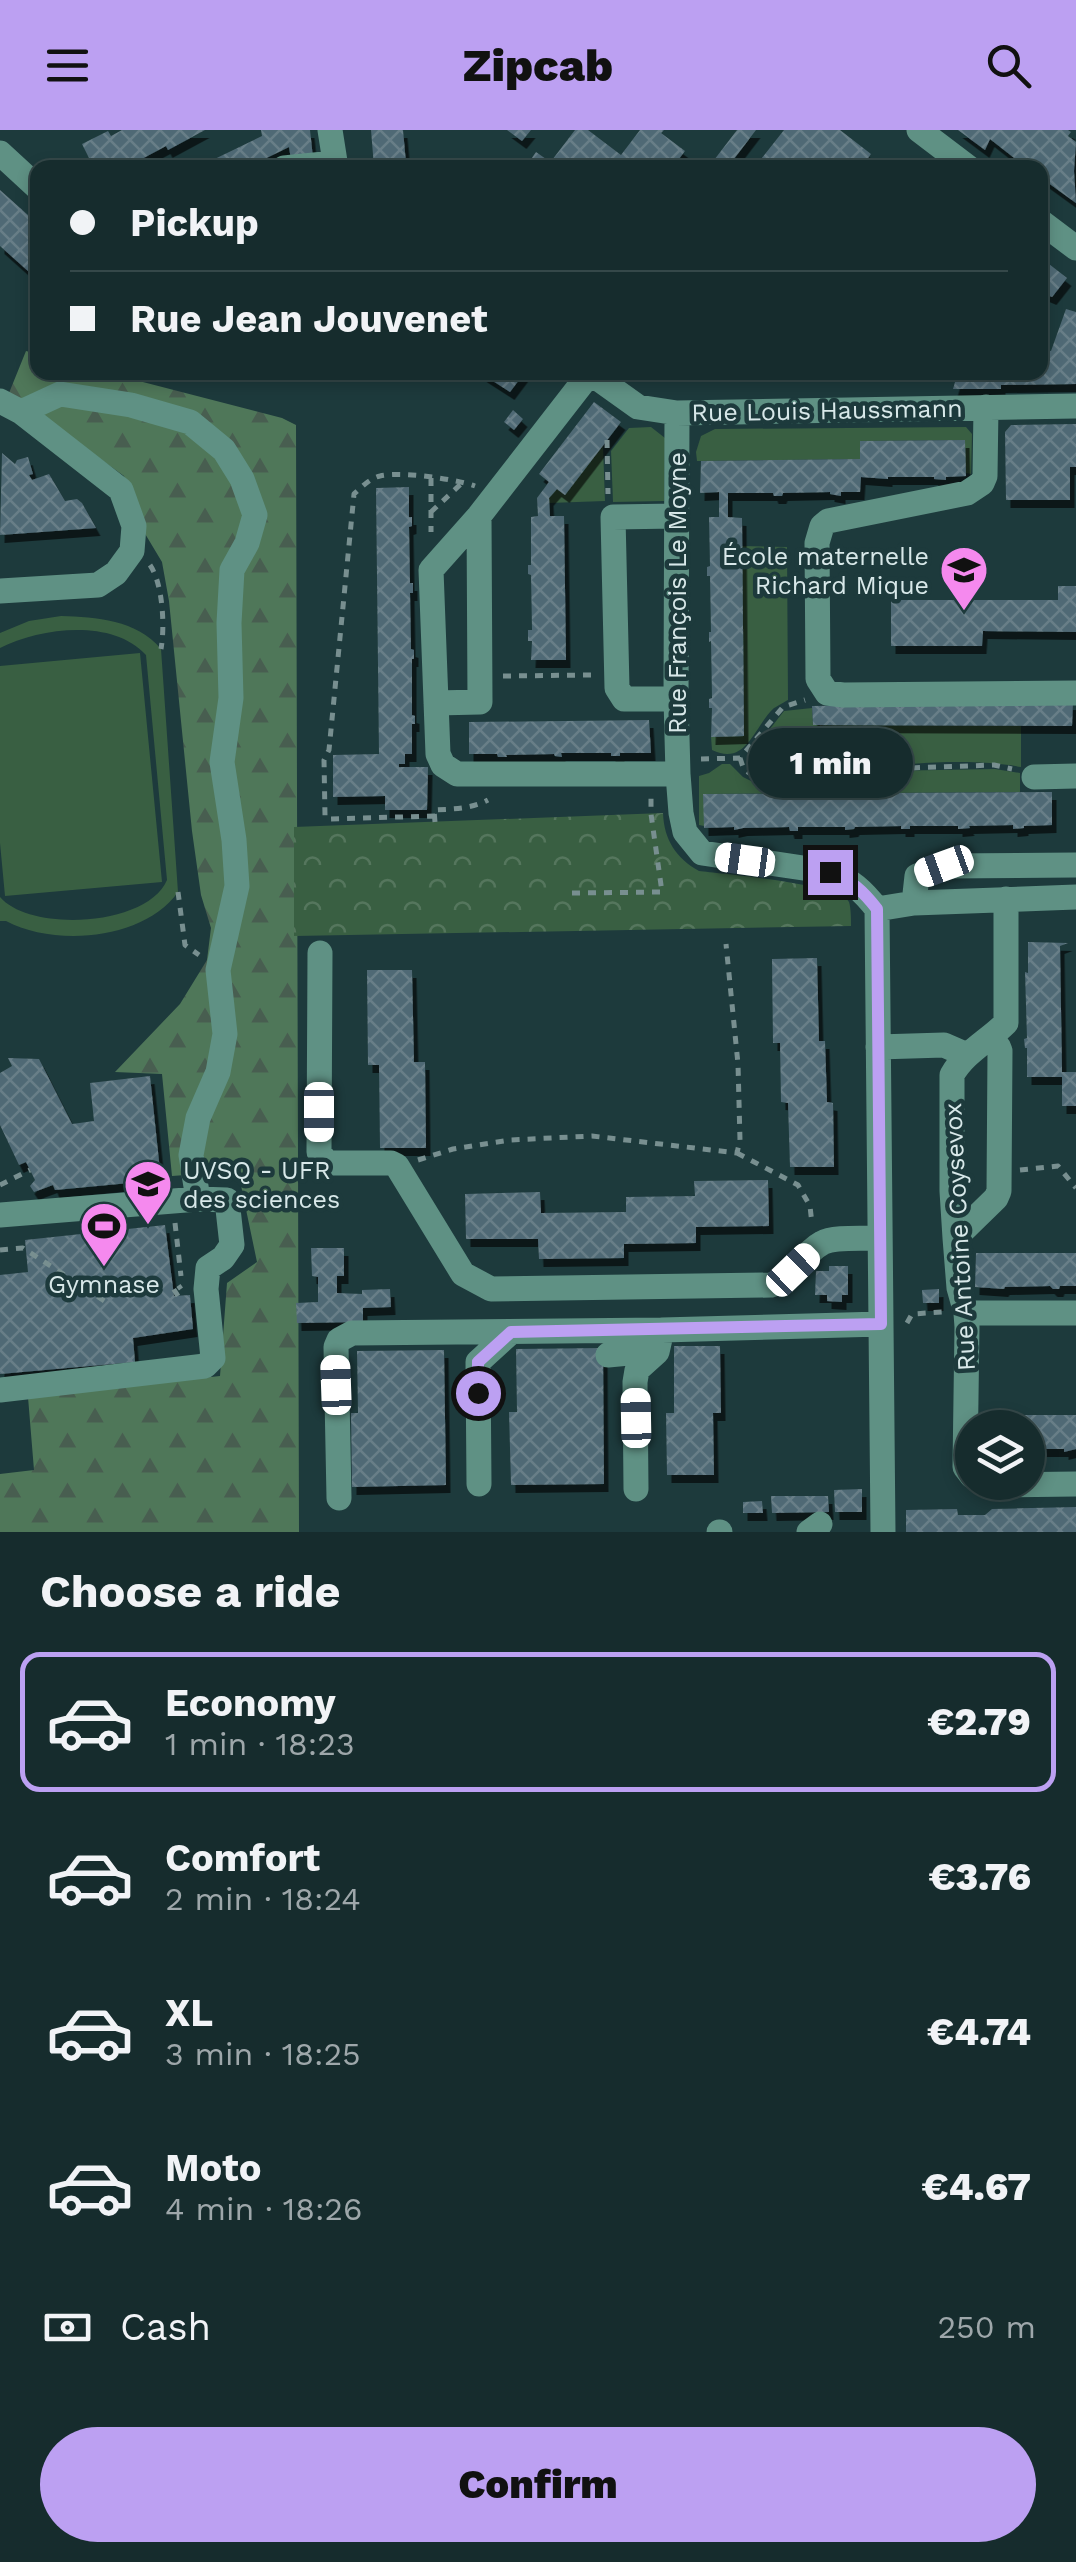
<!DOCTYPE html>
<meta charset="utf-8">
<style>
:root{--surface:#162c2d;--page:#233839;--text:#f1f3f6;--muted:#9ea7aa;--line:#354849;--accent:#bca0f2}
body{margin:0;font-family:"Work Sans",sans-serif;background:var(--page);color:var(--text);height:100vh;display:flex;flex-direction:column;font-size:38px;white-space:nowrap}
*{box-sizing:border-box;margin:0}
p{font-size:32px;color:var(--muted)}
.icon{flex:none;width:55px;height:55px;fill:none;stroke:currentColor;stroke-width:2;stroke-linecap:round;stroke-linejoin:round}
.map{position:relative;height:1402px;overflow:hidden}
.panel{display:flex;flex-direction:column;background:var(--surface);flex:1}
.panel>*{flex:none}
.hud{position:absolute;left:30px;top:30px;width:1018px;height:220px;border-radius:20px;box-shadow:0 5px 15px #0003,0 0 0 2px var(--line);display:grid;align-content:center;height:220px;padding:0 40px;background:var(--surface)}
.controls{position:absolute;left:955px;top:1280px;display:grid;gap:20px}
.controls a{display:grid;place-items:center;width:90px;height:90px;border-radius:50%;background:var(--surface);box-shadow:0 5px 15px #0003,0 0 0 2px var(--line);font-size:50px}
.end{position:absolute;width:45px;height:45px;margin:-22px;border:12px solid #bca0f2;background:#111;box-shadow:0 0 0 5px #111}
.from{border-radius:50%}
.bubble{position:absolute;height:70px;border-radius:35px;background:var(--surface);box-shadow:0 5px 15px #0003,0 0 0 2px var(--line);font-size:32px;font-weight:800;line-height:70px;text-align:center}
.car{position:absolute;width:30px;height:60px;margin:-30px -15px;border-radius:12px;box-shadow:0 0 8px 2px #0007;background:linear-gradient(#fff 24%,#345 0 40%,#fff 0 76%,#345 0 86%,#fff 0)}
.hud b{display:flex;align-items:center;gap:35px;height:95px;font-size:38px}
.hud b+b{border-top:2px solid var(--line)}
.hud i{width:25px;height:25px;background:var(--text)}
ul{padding:0;list-style:none}
li{display:flex;align-items:center;gap:30px;height:140px;margin:0 20px 15px;padding:0 20px;border:5px solid transparent;border-radius:20px}
li div{flex:1}
li b{display:block;font-size:38px}
li em{font-style:normal;font-weight:800}
li.active{border-color:var(--accent)}
li>.icon{width:90px;height:90px;stroke-width:1.5}
h2{padding:0 40px;font-size:45px;line-height:120px}
.pay{display:flex;align-items:center;gap:25px;height:110px;padding:0 40px;font-size:38px}
.pay p{margin-inline-start:auto}
.cta{display:flex;gap:20px;margin-top:auto;padding:20px 40px}
.cta a{flex:1;height:115px;border-radius:60px;background:var(--accent);color:#111;font-size:40px;font-weight:800;line-height:115px;text-align:center}
header{display:flex;justify-content:space-between;align-items:center;height:130px;padding:0 40px;background:var(--accent);color:#111;font-size:45px;font-weight:800}
.map>svg:first-child{display:block}
.grass{fill:#395f42}
.forest{fill:url(#forest-firs)}
.park{fill:url(#park-crowns)}
.building{fill:url(#building-cross-hatch);filter:url(#shadow)}
.lines{fill:none;stroke-linecap:round;stroke-linejoin:round}
.path{stroke:#788f90;stroke-width:5;stroke-dasharray:8 8;stroke-linecap:butt}
.minor{stroke:#5f9184;stroke-width:25}
.route{stroke:#bca0f2;stroke-width:12}
.labels{text-anchor:middle;stroke-width:9;stroke-linejoin:round;paint-order:stroke}
.street-label{font-size:25px;fill:#d8e8e9;stroke:#1d3a3c}
.poi-label{font-size:25px;fill:#d8e8e9;stroke:#1d3a3c;text-anchor:end}
</style>
<header><svg class="icon" aria-label="menu" viewBox="0 0 24 24"><path d="M4 6h16M4 12h16M4 18h16"/></svg>Zipcab<svg class="icon" aria-label="search" viewBox="0 0 24 24"><circle cx="10" cy="10" r="6"/><path d="M15 15l6 6"/></svg></header>
<div class="map">
<svg width="1076" height="1402" viewBox="0 0 1076 1402">
<defs>
<pattern id="forest-firs" width="22" height="20" patternUnits="userSpaceOnUse" patternTransform="scale(2.5)"><rect width="22" height="20" fill="#4f7759"/><path d="M5 1l3.5 6h-7zM16 11l3.5 6h-7z" fill="#485e50"/></pattern>
<pattern id="park-crowns" width="20" height="18" patternUnits="userSpaceOnUse" patternTransform="scale(2.5)"><rect width="20" height="18" fill="#395f42"/><path d="M2 6a3 3 0 1 1 6 0M12 15a3 3 0 1 1 6 0" fill="none" stroke="#55765d"/></pattern>
<pattern id="building-cross-hatch" width="8" height="8" patternUnits="userSpaceOnUse" patternTransform="scale(2.5)"><rect width="8" height="8" fill="#506974"/><path d="M0 0l8 8M0 8l8-8" fill="none" stroke="#687e88"/></pattern>
<filter id="shadow"><feDropShadow dx="4.5" dy="8" stdDeviation="0" flood-color="#0009"/></filter>
</defs>
<rect width="100%" height="100%" fill="#1d3a3c"/>
<path class="grass" d="M 651,297 L 665,308 L 664,371 L 613,372 L 611,321 L 629,298 Z
M 966,297 L 972,304 L 971,344 L 966,343 L 964,310 L 861,311 L 860,329 L 697,331 L 696,322 L 701,306 L 715,299 Z
M 603,316 L 605,371 L 549,373 L 549,368 L 557,359 L 564,364 Z
M 742,416 L 787,417 L 788,570 C 786,571 776,577 774,578 C 754,596 747,637 712,620 L 711,607 L 744,605 Z
M 61,486 C 96,487 137,490 161,519 L 178,762 C 144,810 55,817 6,791 L 0,791 L 0,767 C 31,803 148,796 167,750 L 146,525 C 112,488 40,498 0,518 L 0,503 L 29,491 Z
M 140,523 L 162,752 L 5,766 L 0,713 L 0,536 Z
M 812,578 L 813,595 L 1021,596 L 1021,637 C 973,628 895,632 848,644 L 828,615 L 806,613 L 785,604 L 756,632 L 755,642 C 748,638 747,636 747,628 L 784,581 Z
M 722,634 L 730,634 L 743,647 L 755,653 L 852,652 L 882,641 L 995,639 L 1020,643 L 1020,662 L 704,664 L 704,696 L 699,695 L 699,646 L 709,643 Z"/>
<path class="forest" d="M 26,221 L 37,224 L 38,242 L 108,243 L 282,288 L 296,295 L 299,1402 L 0,1402 L 0,1344 L 34,1340 L 28,1267 L 220,1246 L 227,1153 L 257,1132 L 238,1041 L 172,1046 L 162,944 L 115,942 L 180,874 L 207,830 L 211,798 L 201,765 L 192,701 L 169,471 L 162,432 L 144,402 L 124,346 L 9,263 Z"/>
<path class="park" d="M 785,603 L 806,613 L 828,614 L 853,652 L 755,653 L 755,632 Z
M 663,683 C 664,710 676,728 699,741 C 723,744 840,754 849,772 C 851,778 851,790 851,796 L 294,806 L 294,697 Z"/>
<path class="building" d="M 122,0 L 205,0 L 168,20 L 166,16 L 125,38 L 94,38 L 82,14 L 108,1 L 111,6 Z
M 261,0 L 310,0 L 313,28 L 291,30 L 289,17 L 246,38 L 196,38 L 262,6 Z
M 371,0 L 403,0 L 406,33 L 374,37 Z
M 507,0 L 531,0 L 522,11 Z
M 575,0 L 588,0 L 621,25 L 640,0 L 664,0 L 661,3 L 685,21 L 672,38 L 546,38 Z
M 737,0 L 756,0 L 727,38 L 708,38 Z
M 784,0 L 840,0 L 871,24 L 861,38 L 754,38 Z
M 958,0 L 1068,0 L 1071,2 L 1068,6 L 1076,12 L 1074,41 L 1076,73 L 1040,47 L 1040,38 L 1027,38 L 990,9 L 985,20 Z
M 536,22 L 546,29 L 540,38 L 525,38 Z
M 0,60 L 38,94 L 38,150 L 0,116 Z
M 1040,127 L 1067,148 L 1052,167 L 1040,162 Z
M 1066,179 L 1076,182 L 1076,254 L 1001,255 L 1001,259 L 953,259 L 958,242 L 1040,242 L 1040,218 L 1051,221 Z
M 479,242 L 525,242 L 510,262 Z
M 594,272 L 621,292 L 565,365 L 557,359 L 549,368 L 550,386 L 564,386 L 566,530 L 531,530 L 532,511 L 528,511 L 528,500 L 532,500 L 531,445 L 528,444 L 528,435 L 531,435 L 531,387 L 538,386 L 537,368 L 549,352 L 539,344 Z
M 513,280 L 523,289 L 514,300 L 504,292 Z
M 1076,294 L 1076,337 L 1070,337 L 1070,370 L 1006,370 L 1005,302 L 1011,295 Z
M 965,310 L 966,346 L 946,347 L 946,350 L 934,349 L 934,347 L 888,347 L 888,349 L 861,347 L 860,362 L 841,362 L 841,366 L 830,364 L 830,362 L 783,363 L 782,366 L 774,366 L 773,363 L 728,363 L 728,387 L 742,388 L 744,606 L 711,607 L 712,578 L 709,578 L 709,569 L 712,568 L 711,511 L 709,512 L 709,502 L 711,502 L 710,446 L 707,446 L 707,437 L 710,436 L 709,387 L 719,387 L 719,362 L 700,363 L 701,331 L 860,329 L 860,311 Z
M 2,323 L 15,334 L 17,330 L 28,327 L 33,344 L 29,345 L 32,350 L 49,344 L 65,371 L 77,369 L 82,373 L 96,398 L 0,405 Z
M 409,357 L 409,387 L 412,387 L 412,396 L 409,397 L 410,453 L 413,453 L 413,463 L 410,463 L 411,519 L 414,520 L 414,529 L 412,529 L 412,585 L 415,586 L 415,594 L 412,594 L 412,624 L 405,624 L 405,634 L 399,634 L 399,637 L 428,637 L 427,680 L 385,680 L 385,666 L 333,667 L 333,625 L 379,624 L 376,358 Z
M 1058,456 L 1076,456 L 1076,502 L 983,501 L 982,516 L 891,516 L 891,470 L 1058,470 Z
M 1073,572 L 1072,596 L 813,595 L 812,576 Z
M 649,590 L 651,623 L 620,623 L 620,626 L 611,626 L 611,623 L 561,623 L 562,627 L 555,626 L 554,624 L 506,625 L 507,627 L 498,627 L 497,624 L 469,624 L 469,592 Z
M 1052,662 L 1052,695 L 1024,696 L 1024,698 L 1013,699 L 1013,695 L 969,696 L 970,698 L 958,699 L 958,696 L 910,696 L 910,699 L 901,699 L 901,696 L 855,697 L 854,699 L 845,700 L 845,697 L 798,697 L 798,701 L 790,701 L 789,697 L 743,698 L 734,700 L 734,697 L 704,698 L 703,664 Z
M 1028,812 L 1068,813 L 1060,816 L 1062,942 L 1076,942 L 1076,976 L 1062,976 L 1062,947 L 1027,947 L 1027,918 L 1025,918 L 1024,909 L 1027,908 L 1025,842 L 1028,843 Z
M 817,828 L 819,911 L 825,911 L 827,972 L 833,973 L 834,1037 L 790,1037 L 788,973 L 781,972 L 780,913 L 773,913 L 772,829 Z
M 367,840 L 412,840 L 414,932 L 425,932 L 426,1018 L 380,1018 L 379,935 L 368,935 Z
M 8,928 L 39,929 L 72,994 L 94,991 L 90,953 L 150,946 L 161,1050 L 55,1060 L 53,1055 L 34,1062 L 30,1056 L 35,1050 L 26,1032 L 19,1035 L 0,995 L 0,943 L 12,936 Z
M 768,1050 L 769,1096 L 696,1097 L 696,1113 L 624,1114 L 624,1128 L 539,1129 L 538,1109 L 466,1109 L 465,1064 L 540,1062 L 541,1083 L 626,1082 L 626,1067 L 695,1066 L 694,1051 Z
M 165,1095 L 174,1166 L 190,1165 L 193,1199 L 133,1208 L 135,1232 L 0,1244 L 0,1145 L 28,1142 L 25,1110 Z
M 311,1118 L 344,1118 L 344,1146 L 337,1146 L 337,1163 L 362,1164 L 362,1160 L 390,1159 L 391,1177 L 363,1178 L 363,1192 L 297,1193 L 296,1173 L 318,1172 L 318,1147 L 312,1146 Z
M 976,1123 L 1076,1123 L 1076,1156 L 1060,1156 L 1059,1159 L 1053,1159 L 1050,1156 L 1005,1157 L 1004,1159 L 975,1157 Z
M 829,1136 L 848,1136 L 848,1165 L 842,1165 L 842,1172 L 827,1171 L 827,1165 L 815,1165 L 816,1141 L 829,1141 Z
M 939,1159 L 939,1173 L 923,1173 L 922,1160 Z
M 674,1216 L 720,1216 L 721,1283 L 713,1283 L 714,1345 L 667,1345 L 666,1283 L 674,1283 Z
M 603,1218 L 604,1354 L 511,1355 L 509,1282 L 517,1282 L 516,1219 Z
M 444,1220 L 446,1355 L 352,1357 L 351,1283 L 358,1283 L 357,1221 Z
M 976,1285 L 1076,1285 L 1076,1319 L 1064,1322 L 1064,1319 L 1028,1319 L 1028,1298 L 977,1298 Z
M 862,1359 L 862,1382 L 835,1382 L 834,1360 Z
M 771,1366 L 828,1366 L 829,1382 L 772,1383 Z
M 762,1371 L 763,1383 L 743,1383 L 743,1372 Z
M 1076,1377 L 1076,1402 L 906,1402 L 906,1380 L 957,1379 L 958,1385 L 985,1385 L 992,1379 Z"/>
<g class="lines">
<path class="path" d="M 607,310 L 608,364
M 431,348 L 431,402
M 431,382 L 463,352
M 150,435 C 163,454 165,497 161,519
M 503,546 L 592,545
M 740,628 L 744,640 L 755,646
M 701,629 L 740,628 L 783,577 L 805,570
M 849,647 L 881,639 L 994,635 L 1012,639
M 435,686 L 328,689 L 325,686 L 324,630 L 329,620 L 354,364 C 362,357 370,348 380,346 C 401,341 455,349 475,356
M 435,692 L 434,680 C 452,679 471,679 488,670
M 178,762 L 185,815 L 199,825
M 572,763 L 662,762 L 651,684 L 651,667
M 737,1023 L 798,1055 L 810,1076 L 812,1094
M 418,1030 L 453,1019 L 510,1010 L 592,1006 L 737,1023 L 740,1010 L 738,934 L 726,814
M 1020,1040 L 1058,1036 L 1076,1058
M 0,1055 L 30,1040
M 175,1093 L 181,1146
M 0,1120 L 23,1118 L 109,1174
M 178,1166 L 173,1158 L 178,1155 L 181,1159
M 907,1193 L 912,1184 L 943,1182"/>
<path class="minor" d="M 330,0 L 336,38
M 919,0 L 969,38
M 0,23 L 38,58
M 284,38 L 334,33
M 1040,91 L 1076,118
M 589,242 L 638,277 L 677,283 L 1076,276
M 590,243 L 479,386 L 431,440 L 438,624 L 443,635 L 457,644 L 678,644
M 0,271 L 21,282 L 121,360 L 134,396 L 132,421 L 116,443 L 98,455 L 0,461
M 986,277 L 985,346 L 982,353 L 967,363 L 828,391 L 822,396 L 817,413 L 818,549 L 827,563 L 843,565 L 1076,563
M 677,283 L 676,569 L 678,644 L 681,683 L 685,702 L 702,723 L 830,742 C 851,750 863,761 877,779
M 676,386 L 613,387 L 617,558 L 624,569 L 676,569
M 436,573 L 480,572 L 479,386
M 1034,647 L 1076,646
M 914,773 L 917,746 L 944,736 L 1076,735
M 877,779 L 883,1402
M 877,779 L 914,773 L 1076,767
M 320,823 L 319,1022 L 327,1033 L 391,1033 L 397,1036 L 463,1144 L 491,1159 L 771,1155 C 793,1148 802,1124 822,1113 C 834,1106 865,1109 880,1108
M 878,917 L 944,915 L 967,925
M 0,1085 L 198,1069 L 191,1025 L 198,988 L 218,942 L 225,904 L 218,840 L 237,756 L 234,710 L 222,632 L 231,568 L 229,493 L 232,440 L 247,413 L 255,385 L 242,349 L 224,320 L 190,292 L 131,275 L 60,264 L 21,282
M 955,1108 L 996,1068 L 999,1061 L 1000,921 L 998,916 L 988,911
M 966,1183 L 1076,1183
M 608,1225 L 629,1223 L 662,1200 L 881,1194
M 0,1260 L 205,1236 L 213,1228 L 206,1159 L 208,1138 L 223,1128 L 232,1115 L 227,1070 L 198,1069
M 972,1346 L 965,1337 L 967,1197 L 966,1183 L 959,1158 L 955,1108 L 952,1061 L 952,945 C 964,923 988,911 1006,893 L 1006,769
M 981,1352 L 985,1355 L 1076,1354
M 479,1354 L 478,1232 L 511,1202
M 339,1368 L 336,1217 L 339,1210 L 352,1203 L 662,1200 L 657,1222 L 637,1240 L 635,1252 L 636,1359
M 719,1402 L 720,1402
M 809,1402 L 820,1394"/>
</g>
<g class="lines">
<path class="route" d="M 478,1263 L 478,1232 L 511,1202 L 881,1194 L 877,779 C 863,761 851,750 830,742"/>
</g>
<defs>
<g id="school-pin" transform="scale(2.5)"><path d="M0 17L-7.5 6A9.5 9.5 0 1 1 7.5 6Z" fill="#f589ee" stroke="#1d3a3c"/><path d="M0-5L7-2L0 1L-7-2ZM-4 1L0 2.5L4 1V4Q0 6-4 4Z" fill="#111"/></g>
<g id="university-pin" transform="scale(2.5)"><path d="M0 17L-7.5 6A9.5 9.5 0 1 1 7.5 6Z" fill="#f589ee" stroke="#1d3a3c"/><path d="M0-5L7-2L0 1L-7-2ZM-4 1L0 2.5L4 1V4Q0 6-4 4Z" fill="#111"/></g>
<g id="stadium-pin" transform="scale(2.5)"><path d="M0 17L-7.5 6A9.5 9.5 0 1 1 7.5 6Z" fill="#f589ee" stroke="#1d3a3c"/><path d="M0-5a6.5 5 0 1 0 0 10a6.5 5 0 1 0 0-10ZM-3.5-1.8h7v3.6h-7Z" fill="#111"/></g>
</defs>
<g fill-rule="evenodd">
<use href="#school-pin" x="964" y="440"/>
<use href="#university-pin" x="148" y="1054"/>
<use href="#stadium-pin" x="104" y="1096"/>
</g>
<g class="labels">
<g class="street-label">
<text transform="translate(827 280) rotate(-1)" y="9">Rue Louis Haussmann</text>
<text transform="translate(677 463) rotate(-90)" y="9">Rue François Le Moyne</text>
<text transform="translate(959 1107) rotate(-93)" y="9">Rue Antoine Coysevox</text>
</g>
<g class="poi-label">
<text x="929" y="435">École maternelle<tspan x="929" dy="29">Richard Mique</tspan></text>
<text x="183" y="1049" text-anchor="start">UVSQ - UFR<tspan x="183" dy="29">des sciences</tspan></text>
<text x="104" y="1163" text-anchor="middle">Gymnase</text>
</g>
</g>
</svg>
<div class="controls">
<a><svg class="icon" aria-label="layers" viewBox="0 0 24 24"><path d="M12 4l9 5-9 5-9-5zM3 14l9 5 9-5"/></svg></a>
</div>
<i class="end from" style="left:478px;top:1263px"></i>
<i class="end" style="left:830px;top:742px"></i>
<div class="bubble" style="left:748px;top:598px;width:165px">1 min</div>
<i class="car" style="left:745px;top:730px;rotate:278deg"></i>
<i class="car" style="left:944px;top:736px;rotate:250deg"></i>
<i class="car" style="left:319px;top:982px;rotate:180deg"></i>
<i class="car" style="left:793px;top:1140px;rotate:46deg"></i>
<i class="car" style="left:336px;top:1255px;rotate:358deg"></i>
<i class="car" style="left:636px;top:1288px;rotate:359deg"></i>
<div class="hud">
<b><i class="from"></i>Pickup</b>
<b><i></i>Rue Jean Jouvenet</b>
</div>
</div>
<section class="panel">
<h2>Choose a ride</h2>
<ul>
<li class="active"><svg class="icon" aria-label="car" viewBox="0 0 24 24"><path d="M5 17H2v-5l4-1 3-4h7l3 4 3 1v5h-3M9 17h6M6 11h13"/><circle cx="7" cy="17" r="2"/><circle cx="17" cy="17" r="2"/></svg><div><b>Economy</b><p>1 min · 18:23</p></div><em>€2.79</em></li>
<li><svg class="icon" aria-label="car" viewBox="0 0 24 24"><path d="M5 17H2v-5l4-1 3-4h7l3 4 3 1v5h-3M9 17h6M6 11h13"/><circle cx="7" cy="17" r="2"/><circle cx="17" cy="17" r="2"/></svg><div><b>Comfort</b><p>2 min · 18:24</p></div><em>€3.76</em></li>
<li><svg class="icon" aria-label="car" viewBox="0 0 24 24"><path d="M5 17H2v-5l4-1 3-4h7l3 4 3 1v5h-3M9 17h6M6 11h13"/><circle cx="7" cy="17" r="2"/><circle cx="17" cy="17" r="2"/></svg><div><b>XL</b><p>3 min · 18:25</p></div><em>€4.74</em></li>
<li><svg class="icon" aria-label="car" viewBox="0 0 24 24"><path d="M5 17H2v-5l4-1 3-4h7l3 4 3 1v5h-3M9 17h6M6 11h13"/><circle cx="7" cy="17" r="2"/><circle cx="17" cy="17" r="2"/></svg><div><b>Moto</b><p>4 min · 18:26</p></div><em>€4.67</em></li>
</ul>
<div class="pay"><svg class="icon" aria-label="cash" viewBox="0 0 24 24"><path d="M3 7h18v10H3z"/><circle cx="12" cy="12" r="2"/></svg>Cash<p>250 m</p></div>
<div class="cta"><a>Confirm</a></div>
</section>
